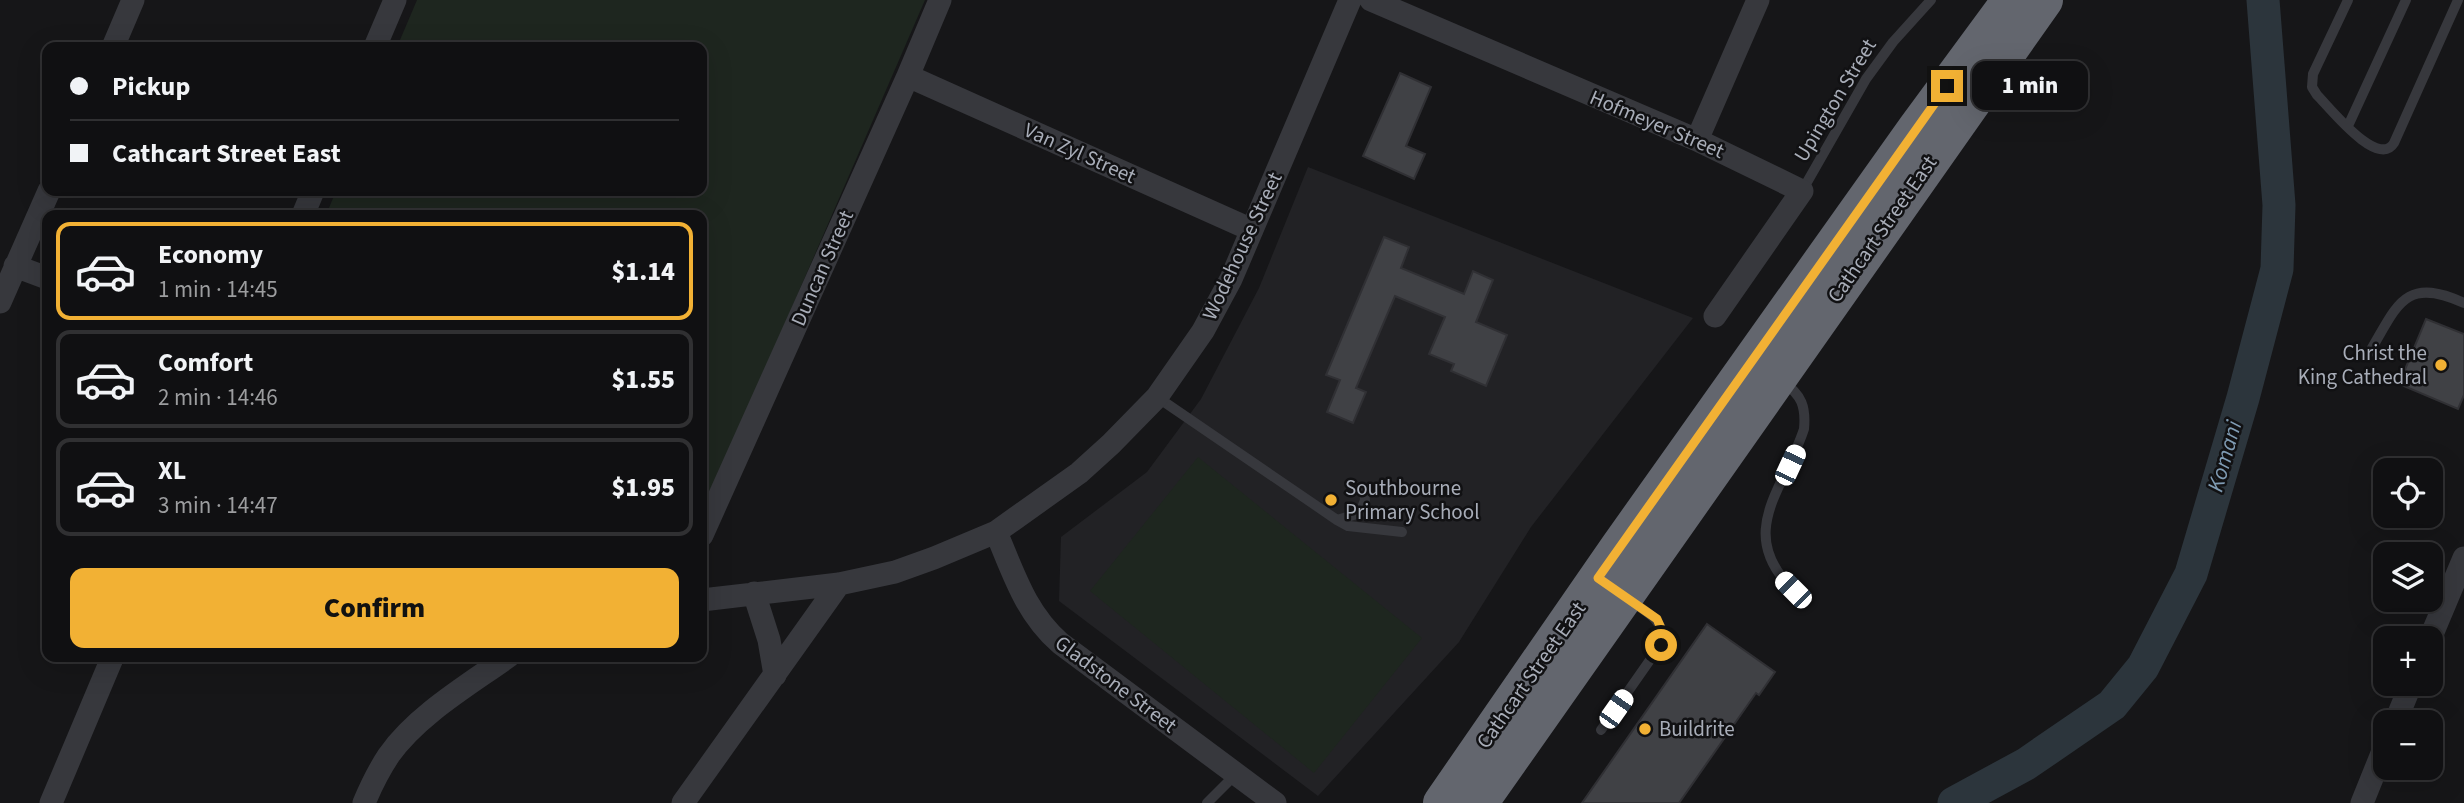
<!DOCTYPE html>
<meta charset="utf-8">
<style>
:root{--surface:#101012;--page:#19191b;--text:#f1f3f6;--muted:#9c9d9f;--line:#303032;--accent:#f2b134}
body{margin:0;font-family:"Source Sans 3",sans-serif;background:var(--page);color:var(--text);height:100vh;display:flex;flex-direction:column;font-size:26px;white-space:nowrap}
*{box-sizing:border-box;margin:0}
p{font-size:23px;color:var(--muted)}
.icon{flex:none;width:38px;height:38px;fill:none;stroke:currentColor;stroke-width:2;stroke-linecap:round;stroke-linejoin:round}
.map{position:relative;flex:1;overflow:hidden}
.side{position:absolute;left:42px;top:210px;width:665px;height:452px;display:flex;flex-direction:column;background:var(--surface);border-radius:14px;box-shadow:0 7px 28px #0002,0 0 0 2px var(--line)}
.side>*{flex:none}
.banner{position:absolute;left:42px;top:42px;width:665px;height:154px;border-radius:14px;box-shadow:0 7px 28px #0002,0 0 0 2px var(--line);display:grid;align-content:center;height:154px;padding:0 28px;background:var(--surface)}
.tools{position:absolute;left:2373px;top:458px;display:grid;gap:14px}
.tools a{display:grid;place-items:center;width:70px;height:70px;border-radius:14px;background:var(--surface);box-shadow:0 7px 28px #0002,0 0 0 2px var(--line);font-size:35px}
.end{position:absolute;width:32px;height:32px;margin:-16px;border:9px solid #f2b134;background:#111;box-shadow:0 0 0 4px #111}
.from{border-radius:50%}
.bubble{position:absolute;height:49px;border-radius:14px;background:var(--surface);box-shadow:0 7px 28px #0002,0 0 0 2px var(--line);font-size:23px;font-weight:800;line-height:49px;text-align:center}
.car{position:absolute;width:21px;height:42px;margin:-21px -10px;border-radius:9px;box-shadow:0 0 5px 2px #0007;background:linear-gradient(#fff 24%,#345 0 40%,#fff 0 76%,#345 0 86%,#fff 0)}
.banner b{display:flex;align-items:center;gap:24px;height:66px;font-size:26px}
.banner b+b{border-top:2px solid var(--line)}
.banner i{width:18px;height:18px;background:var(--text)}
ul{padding:12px 0 0;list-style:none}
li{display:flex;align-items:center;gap:21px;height:98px;margin:0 14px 10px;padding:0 14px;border:4px solid var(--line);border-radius:14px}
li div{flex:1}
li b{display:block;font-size:26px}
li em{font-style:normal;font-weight:800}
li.selected{border-color:var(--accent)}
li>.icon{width:63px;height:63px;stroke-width:1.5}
.button{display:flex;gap:14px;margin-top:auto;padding:14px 28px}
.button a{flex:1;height:80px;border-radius:14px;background:var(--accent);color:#111;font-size:28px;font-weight:800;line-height:80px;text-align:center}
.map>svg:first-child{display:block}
.built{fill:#222225}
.green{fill:#1e261f}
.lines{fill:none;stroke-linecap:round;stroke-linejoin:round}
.river{stroke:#2c353c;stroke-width:33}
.building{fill:#404145;stroke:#303034;stroke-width:2}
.lane{stroke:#37383d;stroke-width:10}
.street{stroke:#37383d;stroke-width:23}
.highway{stroke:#63666e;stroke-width:38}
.route{stroke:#f2b134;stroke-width:9}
.poi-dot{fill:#f2b134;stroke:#111113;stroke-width:2.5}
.labels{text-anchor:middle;stroke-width:5;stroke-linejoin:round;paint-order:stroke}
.street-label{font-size:21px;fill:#a8adb8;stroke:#111113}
.poi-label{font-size:21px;fill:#a8adb8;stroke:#111113;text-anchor:start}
.water-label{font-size:23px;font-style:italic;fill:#7f9bb3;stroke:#111113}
</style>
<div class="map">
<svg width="2464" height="803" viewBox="0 0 2464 803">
<rect width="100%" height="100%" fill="#161618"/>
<path class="built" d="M 1308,167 L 1693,318 L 1531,527 L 1459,642 L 1318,796 L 1059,601 L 1061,537 L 1147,472 L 1201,399 L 1259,288 Z"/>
<path class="green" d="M 417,0 L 925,0 L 702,515 L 702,215 L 326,215 L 336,191 L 702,191 L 702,47 L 397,47 Z
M 1198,457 L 1422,638 L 1314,773 L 1090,591 Z"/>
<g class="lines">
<path class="river" d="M 1954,803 L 2026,764 L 2112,705 L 2143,667 L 2191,574 L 2243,398 L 2277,269 L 2279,205 L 2263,0"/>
</g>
<path class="building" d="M 1400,73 L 1431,87 L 1406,146 L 1425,154 L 1414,179 L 1363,156 Z
M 1384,237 L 1409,247 L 1401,268 L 1464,294 L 1473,271 L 1493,280 L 1476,322 L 1507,335 L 1486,386 L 1451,371 L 1454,364 L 1429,354 L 1445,317 L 1395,296 L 1356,388 L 1366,392 L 1353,423 L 1327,412 L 1340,380 L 1326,375 Z
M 2426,319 L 2464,334 L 2464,395 L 2458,409 L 2399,384 Z
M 1707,624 L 1775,672 L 1759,695 L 1756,693 L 1679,803 L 1582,803 Z"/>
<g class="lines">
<path class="lane" d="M 2348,0 L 2313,74 L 2312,87 L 2317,95 C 2330,108 2378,169 2394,143 L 2458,0
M 2348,126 L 2406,0
M 1802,191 L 1866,79 L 1893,42 L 1931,0
M 2369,353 C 2397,307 2403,275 2464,303
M 1783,382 C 1802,395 1806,407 1804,429 C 1784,490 1735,532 1793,590
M 1157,397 L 1337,520 L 1348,526 L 1402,532
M 1337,520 L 1360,513 L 1365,500 L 1364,490
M 1601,730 L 1664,640 C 1663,619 1645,611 1629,600
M 1207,803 L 1236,774"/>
<path class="street" d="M 1371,0 L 1697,140 L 1802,191 L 1715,316
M 113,47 L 133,0
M 375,47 L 395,0
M 908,76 L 1252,230
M 1697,140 L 1758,0
M 303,215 L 313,191
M 15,266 L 47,278
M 0,302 L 49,191
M 996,532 C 1014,574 1025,612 1060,643 L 1275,803
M 702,535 L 908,76 L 940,0
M 754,593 L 769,640 L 775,675
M 702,600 L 839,584 L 895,572 L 934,558 L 996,532 L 1079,473 L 1111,444 L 1157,397 L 1203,331 L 1231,279 L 1350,0
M 2430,639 L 2464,558
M 2395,723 L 2411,684
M 51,803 L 113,656
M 364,803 C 371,786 379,770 389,755 C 417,715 470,684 509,656
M 683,803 L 839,584
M 2362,803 L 2385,746"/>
<path class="highway" d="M 1442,803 L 1619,547 L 1916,129 L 2011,0
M 1479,803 L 2044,0"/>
</g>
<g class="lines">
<path class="route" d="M 1661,645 L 1664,635 L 1657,619 L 1598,578 L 1947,86"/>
</g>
<g class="poi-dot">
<circle cx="2441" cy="365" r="7"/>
<circle cx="1331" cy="500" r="7"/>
<circle cx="1645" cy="729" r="7"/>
</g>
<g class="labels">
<g class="street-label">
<text transform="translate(1835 100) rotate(-59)" y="7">Upington Street</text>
<text transform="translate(1657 124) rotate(23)" y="7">Hofmeyer Street</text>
<text transform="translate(1080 153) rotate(24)" y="7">Van Zyl Street</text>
<text transform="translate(1882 229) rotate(-55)" y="7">Cathcart Street East</text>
<text transform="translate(1242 246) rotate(-65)" y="7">Wodehouse Street</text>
<text transform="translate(822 268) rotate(-66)" y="7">Duncan Street</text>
<text transform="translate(1531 675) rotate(-55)" y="7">Cathcart Street East</text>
<text transform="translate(1116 684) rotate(37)" y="7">Gladstone Street</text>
</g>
<g class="poi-label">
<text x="2427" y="360" text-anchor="end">Christ the<tspan x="2427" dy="24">King Cathedral</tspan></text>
<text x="1345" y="495">Southbourne<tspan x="1345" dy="24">Primary School</tspan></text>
<text x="1659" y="736">Buildrite</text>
</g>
<g class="water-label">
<text transform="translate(2224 456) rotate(-74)" y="8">Komani</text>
</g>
</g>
</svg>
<div class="tools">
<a><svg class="icon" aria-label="locate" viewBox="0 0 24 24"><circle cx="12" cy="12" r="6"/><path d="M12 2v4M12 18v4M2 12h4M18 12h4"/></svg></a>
<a><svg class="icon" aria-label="layers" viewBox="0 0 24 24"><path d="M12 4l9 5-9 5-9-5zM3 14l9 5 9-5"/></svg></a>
<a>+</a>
<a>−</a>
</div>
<i class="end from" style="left:1661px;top:645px"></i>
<i class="end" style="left:1947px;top:86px"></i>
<div class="bubble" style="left:1972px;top:61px;width:116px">1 min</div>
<i class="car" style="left:1790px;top:465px;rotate:25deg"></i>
<i class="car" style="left:1793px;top:590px;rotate:315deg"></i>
<i class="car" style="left:1616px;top:709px;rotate:35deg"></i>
<div class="banner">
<b><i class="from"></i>Pickup</b>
<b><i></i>Cathcart Street East</b>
</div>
<section class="side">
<ul>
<li class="selected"><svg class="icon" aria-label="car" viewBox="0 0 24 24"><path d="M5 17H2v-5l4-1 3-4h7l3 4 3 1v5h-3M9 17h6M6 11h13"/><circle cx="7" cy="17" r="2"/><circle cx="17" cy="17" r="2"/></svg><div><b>Economy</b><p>1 min · 14:45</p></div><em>$1.14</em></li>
<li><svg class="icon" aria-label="car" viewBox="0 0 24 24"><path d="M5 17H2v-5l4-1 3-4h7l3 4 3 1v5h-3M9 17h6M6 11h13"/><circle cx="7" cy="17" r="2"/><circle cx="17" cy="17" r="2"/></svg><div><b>Comfort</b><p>2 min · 14:46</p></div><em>$1.55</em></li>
<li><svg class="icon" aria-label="car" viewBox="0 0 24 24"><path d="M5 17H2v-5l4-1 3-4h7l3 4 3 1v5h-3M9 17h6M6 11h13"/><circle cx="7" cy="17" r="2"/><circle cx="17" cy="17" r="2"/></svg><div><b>XL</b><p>3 min · 14:47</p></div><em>$1.95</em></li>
</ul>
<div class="button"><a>Confirm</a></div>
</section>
</div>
